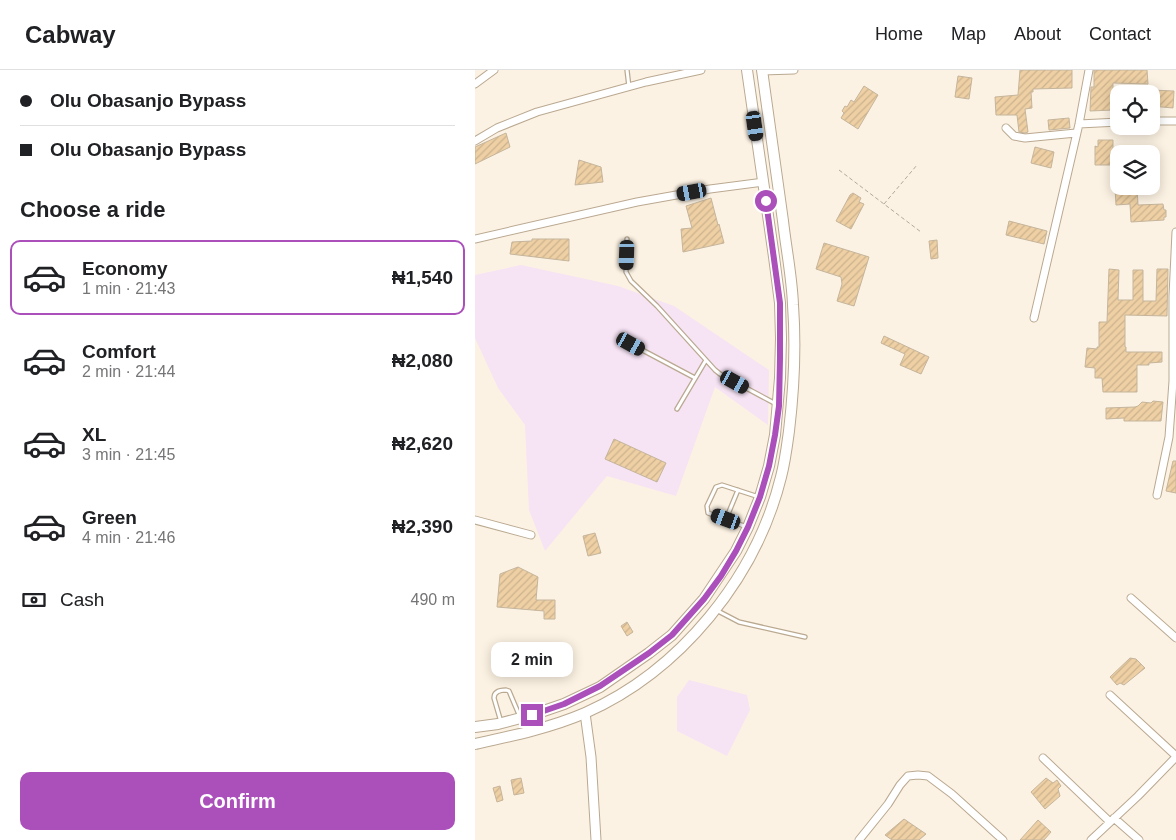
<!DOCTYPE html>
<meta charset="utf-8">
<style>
:root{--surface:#fff;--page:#f6f6f6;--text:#202124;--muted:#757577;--line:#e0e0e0;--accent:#ab4fba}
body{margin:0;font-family:Helvetica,sans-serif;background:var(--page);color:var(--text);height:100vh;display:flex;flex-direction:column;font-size:19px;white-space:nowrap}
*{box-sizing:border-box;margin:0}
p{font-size:16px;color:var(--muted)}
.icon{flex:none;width:28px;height:28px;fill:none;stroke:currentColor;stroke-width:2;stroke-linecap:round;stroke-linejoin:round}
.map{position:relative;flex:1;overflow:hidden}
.drawer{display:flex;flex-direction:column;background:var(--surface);width:475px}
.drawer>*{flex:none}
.hud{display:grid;align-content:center;height:110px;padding:0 20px;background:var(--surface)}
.buttons{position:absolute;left:635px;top:15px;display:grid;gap:10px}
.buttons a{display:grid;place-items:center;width:50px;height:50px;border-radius:10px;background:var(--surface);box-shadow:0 2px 12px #0003;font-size:25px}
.end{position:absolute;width:22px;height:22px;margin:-11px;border:6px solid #ab4fba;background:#fff;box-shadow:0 0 0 2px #fff}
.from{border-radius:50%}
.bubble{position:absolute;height:35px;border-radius:10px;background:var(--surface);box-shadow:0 2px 12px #0003;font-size:16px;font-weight:800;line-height:35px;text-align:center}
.car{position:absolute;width:15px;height:30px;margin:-15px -8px;border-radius:6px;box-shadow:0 0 4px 1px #0007;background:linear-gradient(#222 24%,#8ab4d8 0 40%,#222 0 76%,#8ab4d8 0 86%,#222 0)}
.hud b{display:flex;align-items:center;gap:18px;height:48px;font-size:19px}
.hud b+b{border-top:1px solid var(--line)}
.hud i{width:12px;height:12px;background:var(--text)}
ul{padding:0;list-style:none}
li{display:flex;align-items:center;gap:15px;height:75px;margin:0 10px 8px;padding:0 10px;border:2px solid transparent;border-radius:10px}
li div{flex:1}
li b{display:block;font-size:19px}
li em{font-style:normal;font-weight:800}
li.on{border-color:var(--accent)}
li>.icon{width:45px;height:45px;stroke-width:1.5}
h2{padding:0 20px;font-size:22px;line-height:60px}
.pay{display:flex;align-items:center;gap:12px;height:55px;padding:0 20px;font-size:19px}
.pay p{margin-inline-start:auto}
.cta{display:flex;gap:10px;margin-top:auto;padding:10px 20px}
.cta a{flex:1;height:58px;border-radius:10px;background:var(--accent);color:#fff;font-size:20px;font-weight:800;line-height:58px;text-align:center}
header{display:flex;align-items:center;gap:30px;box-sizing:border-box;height:70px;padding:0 25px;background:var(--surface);border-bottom:1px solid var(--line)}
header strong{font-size:24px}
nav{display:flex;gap:28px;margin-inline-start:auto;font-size:18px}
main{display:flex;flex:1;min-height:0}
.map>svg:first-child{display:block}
.industrial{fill:#f6e3f4}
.building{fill:url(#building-hatch);stroke:#c5b59c}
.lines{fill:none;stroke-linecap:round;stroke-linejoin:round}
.service-casing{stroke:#baa991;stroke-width:5.5}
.minor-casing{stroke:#baa991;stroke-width:9}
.tertiary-casing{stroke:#baa991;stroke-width:11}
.secondary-casing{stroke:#baa991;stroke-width:12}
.path{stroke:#b1a99b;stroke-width:1;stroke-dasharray:4 2.5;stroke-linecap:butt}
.service{stroke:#fff;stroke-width:3}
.minor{stroke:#fff;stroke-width:7}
.tertiary{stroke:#fff;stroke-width:9}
.secondary{stroke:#fff;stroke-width:10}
.route{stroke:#ab4fba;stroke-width:6}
</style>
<header>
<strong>Cabway</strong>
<nav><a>Home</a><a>Map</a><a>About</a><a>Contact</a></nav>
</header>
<main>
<section class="drawer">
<div class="hud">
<b><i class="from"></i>Olu Obasanjo Bypass</b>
<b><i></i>Olu Obasanjo Bypass</b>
</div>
<h2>Choose a ride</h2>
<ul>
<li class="on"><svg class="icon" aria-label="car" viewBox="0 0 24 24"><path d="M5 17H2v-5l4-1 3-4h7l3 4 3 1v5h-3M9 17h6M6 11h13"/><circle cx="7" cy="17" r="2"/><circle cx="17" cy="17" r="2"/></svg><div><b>Economy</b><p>1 min · 21:43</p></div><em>₦1,540</em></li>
<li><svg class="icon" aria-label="car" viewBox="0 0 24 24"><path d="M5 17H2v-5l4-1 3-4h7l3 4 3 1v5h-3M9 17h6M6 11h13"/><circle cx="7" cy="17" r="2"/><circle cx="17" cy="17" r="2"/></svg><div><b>Comfort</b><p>2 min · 21:44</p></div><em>₦2,080</em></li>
<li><svg class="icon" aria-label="car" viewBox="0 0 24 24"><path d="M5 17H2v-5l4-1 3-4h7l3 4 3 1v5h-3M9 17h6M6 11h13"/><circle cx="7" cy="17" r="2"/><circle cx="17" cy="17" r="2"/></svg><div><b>XL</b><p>3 min · 21:45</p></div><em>₦2,620</em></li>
<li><svg class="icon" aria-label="car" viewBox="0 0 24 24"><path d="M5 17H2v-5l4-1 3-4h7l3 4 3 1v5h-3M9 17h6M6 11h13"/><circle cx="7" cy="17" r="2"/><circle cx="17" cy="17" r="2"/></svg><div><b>Green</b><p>4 min · 21:46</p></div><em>₦2,390</em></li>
</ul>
<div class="pay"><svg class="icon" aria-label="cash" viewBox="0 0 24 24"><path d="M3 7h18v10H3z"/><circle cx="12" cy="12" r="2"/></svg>Cash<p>490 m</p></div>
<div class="cta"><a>Confirm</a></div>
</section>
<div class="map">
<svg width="701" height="770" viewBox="0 0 701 770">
<defs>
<pattern id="building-hatch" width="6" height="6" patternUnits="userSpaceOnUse" patternTransform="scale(1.25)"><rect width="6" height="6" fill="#eed0a4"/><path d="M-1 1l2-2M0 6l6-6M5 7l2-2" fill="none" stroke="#ccb28d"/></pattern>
</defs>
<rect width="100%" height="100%" fill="#fcf2e3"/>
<path class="industrial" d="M 46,195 L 143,216 L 199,236 L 294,300 L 293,355 L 240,317 L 201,426 L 132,406 L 70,481 L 54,440 L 50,355 L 23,318 L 0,268 L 0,205 Z
M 214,610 L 272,625 L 275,640 L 252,686 L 202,661 L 202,627 Z"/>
<path class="building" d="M 545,0 L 597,0 L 597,18 L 558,19 L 558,22 L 556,22 L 557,38 L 550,39 L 553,62 L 550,63 L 544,62 L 542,45 L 521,45 L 520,27 L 543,25 Z
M 619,0 L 672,0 L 673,14 L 638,13 L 638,40 L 615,41 L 616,17 L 619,17 Z
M 483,6 L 497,8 L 494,29 L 480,27 Z
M 389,16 L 403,25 L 383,59 L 366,48 L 369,43 L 367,41 L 370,36 L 372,37 L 376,30 L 379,32 Z
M 676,20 L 699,21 L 698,38 L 676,36 Z
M 594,48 L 595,58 L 574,60 L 573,50 Z
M 31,63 L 35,77 L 0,94 L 0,77 Z
M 623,70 L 638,70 L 638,88 L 644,87 L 644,95 L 620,95 L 620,76 L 623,77 Z
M 560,77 L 579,82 L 576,98 L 556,93 Z
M 104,90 L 126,97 L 128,112 L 100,115 Z
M 642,116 L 662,116 L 663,135 L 688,134 L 689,140 L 691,140 L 691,147 L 689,147 L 689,150 L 656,152 L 655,134 L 641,135 L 640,117 Z
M 378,123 L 386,128 L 384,132 L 389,134 L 376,159 L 361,151 L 375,125 Z
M 236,128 L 243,155 L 244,154 L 249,173 L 208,182 L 206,159 L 217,158 L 211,136 Z
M 534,151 L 572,161 L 569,174 L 531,165 Z
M 57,169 L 94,169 L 94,191 L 35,184 L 37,172 L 57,171 Z
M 462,170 L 463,188 L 456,189 L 454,171 Z
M 349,173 L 394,187 L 379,236 L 362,231 L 367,214 L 366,207 L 341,199 Z
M 634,199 L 644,200 L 643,230 L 658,230 L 658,200 L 668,200 L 668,231 L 681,231 L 682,199 L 693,199 L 692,246 L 650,245 L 650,277 L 651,277 L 651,282 L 687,282 L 687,292 L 674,293 L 674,295 L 662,295 L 662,322 L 628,322 L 627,308 L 620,308 L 620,298 L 610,297 L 612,278 L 622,279 L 622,277 L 624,277 L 624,252 L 632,252 Z
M 409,266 L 454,287 L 446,304 L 425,295 L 430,284 L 406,273 Z
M 678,331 L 688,332 L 686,351 L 649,351 L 649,348 L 631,349 L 631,338 L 660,337 L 663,336 L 667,332 L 676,333 Z
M 139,369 L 191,393 L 182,412 L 130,389 Z
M 698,391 L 701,391 L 701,423 L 691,421 Z
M 120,463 L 126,483 L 113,486 L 108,466 Z
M 43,497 L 63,507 L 61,530 L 80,530 L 80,549 L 69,549 L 69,541 L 22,537 L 25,504 Z
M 152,552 L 158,562 L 152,566 L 146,556 Z
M 655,588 L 661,589 L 670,598 L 649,615 L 645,613 L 642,615 L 635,607 Z
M 46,708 L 49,723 L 39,725 L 36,710 Z
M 571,708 L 578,713 L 582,710 L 586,716 L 583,719 L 585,726 L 570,739 L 556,722 Z
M 25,716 L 28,730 L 22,732 L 18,718 Z
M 429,749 L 451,764 L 444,770 L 417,770 L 410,765 Z
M 563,750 L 576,762 L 569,770 L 545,770 Z"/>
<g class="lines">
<g class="service-casing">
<path id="service" d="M 152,0 L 154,17
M 152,169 L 151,202 L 156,211 L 182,236 L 240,300 L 245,304 L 301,334
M 156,274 L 220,308
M 202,339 L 231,290
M 251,449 L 263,420
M 272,457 L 233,443 L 232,436 L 241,417 L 247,415 L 284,427
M 241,540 L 264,552 L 330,567
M 26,652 L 19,628 C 19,621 26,620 31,620 L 34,621 L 45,647"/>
</g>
<g class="minor-casing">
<path id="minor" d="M 287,1 L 319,0
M 0,14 L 19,0
M 676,51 L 701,51
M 604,54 L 644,52
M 531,58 L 539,66 L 550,68 L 601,63
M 0,71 L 22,58 L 62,42 L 171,12 L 226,0
M 0,169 L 162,132 L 235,119 L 289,112
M 559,248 L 604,54 L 614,0
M 682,425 L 694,367 L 698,311 L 698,226 L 701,162
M 0,450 L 56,465
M 656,528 L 701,568
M 635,625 L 701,686
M 568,688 L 635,752
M 639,748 L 664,770
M 384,770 L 413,734 L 425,715 L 433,706 L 443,705 L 453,706 L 477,724 L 528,770
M 616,770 L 663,726 L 701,687"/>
</g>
<g class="tertiary-casing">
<path id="tertiary" d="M 110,643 L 116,687 L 121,770"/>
</g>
<g class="secondary-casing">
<path id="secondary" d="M 0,657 L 23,654 L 57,645 L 89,634 L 125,617 L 174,583 L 197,565 L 229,529 L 261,481 L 273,457 L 285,427 L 294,396 L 300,365 L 305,308 L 306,268 L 305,233 L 299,187 L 272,0
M 0,674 C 37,666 75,658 110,643 C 205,601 281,508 306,407 C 310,392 312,376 314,361 C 319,319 321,277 318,235 C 317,207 311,178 308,151 C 301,101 294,50 287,0"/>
</g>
<path class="path" d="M 364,100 L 446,162
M 409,134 L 442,95"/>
<use href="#service" class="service"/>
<use href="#minor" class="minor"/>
<use href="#tertiary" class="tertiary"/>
<use href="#secondary" class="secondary"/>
</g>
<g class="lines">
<path class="route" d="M 57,645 L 89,634 L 125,616 L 174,583 L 197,565 L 229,529 L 246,506 L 261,481 L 273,457 L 285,427 L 294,396 L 300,365 L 304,336 L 305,288 L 305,233 L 291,131"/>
</g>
</svg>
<div class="buttons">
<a><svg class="icon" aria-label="locate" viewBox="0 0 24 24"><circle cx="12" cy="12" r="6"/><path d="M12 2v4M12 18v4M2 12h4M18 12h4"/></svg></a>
<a><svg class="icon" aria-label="layers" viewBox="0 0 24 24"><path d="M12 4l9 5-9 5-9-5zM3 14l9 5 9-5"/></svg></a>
</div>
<i class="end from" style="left:291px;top:131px"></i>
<i class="end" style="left:57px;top:645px"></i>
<div class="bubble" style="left:16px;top:572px;width:82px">2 min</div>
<i class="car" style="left:280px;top:56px;rotate:172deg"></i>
<i class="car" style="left:217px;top:122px;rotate:260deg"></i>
<i class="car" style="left:152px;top:185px;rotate:182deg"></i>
<i class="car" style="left:156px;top:274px;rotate:119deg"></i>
<i class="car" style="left:260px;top:312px;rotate:119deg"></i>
<i class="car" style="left:251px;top:449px;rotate:290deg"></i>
</div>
</main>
